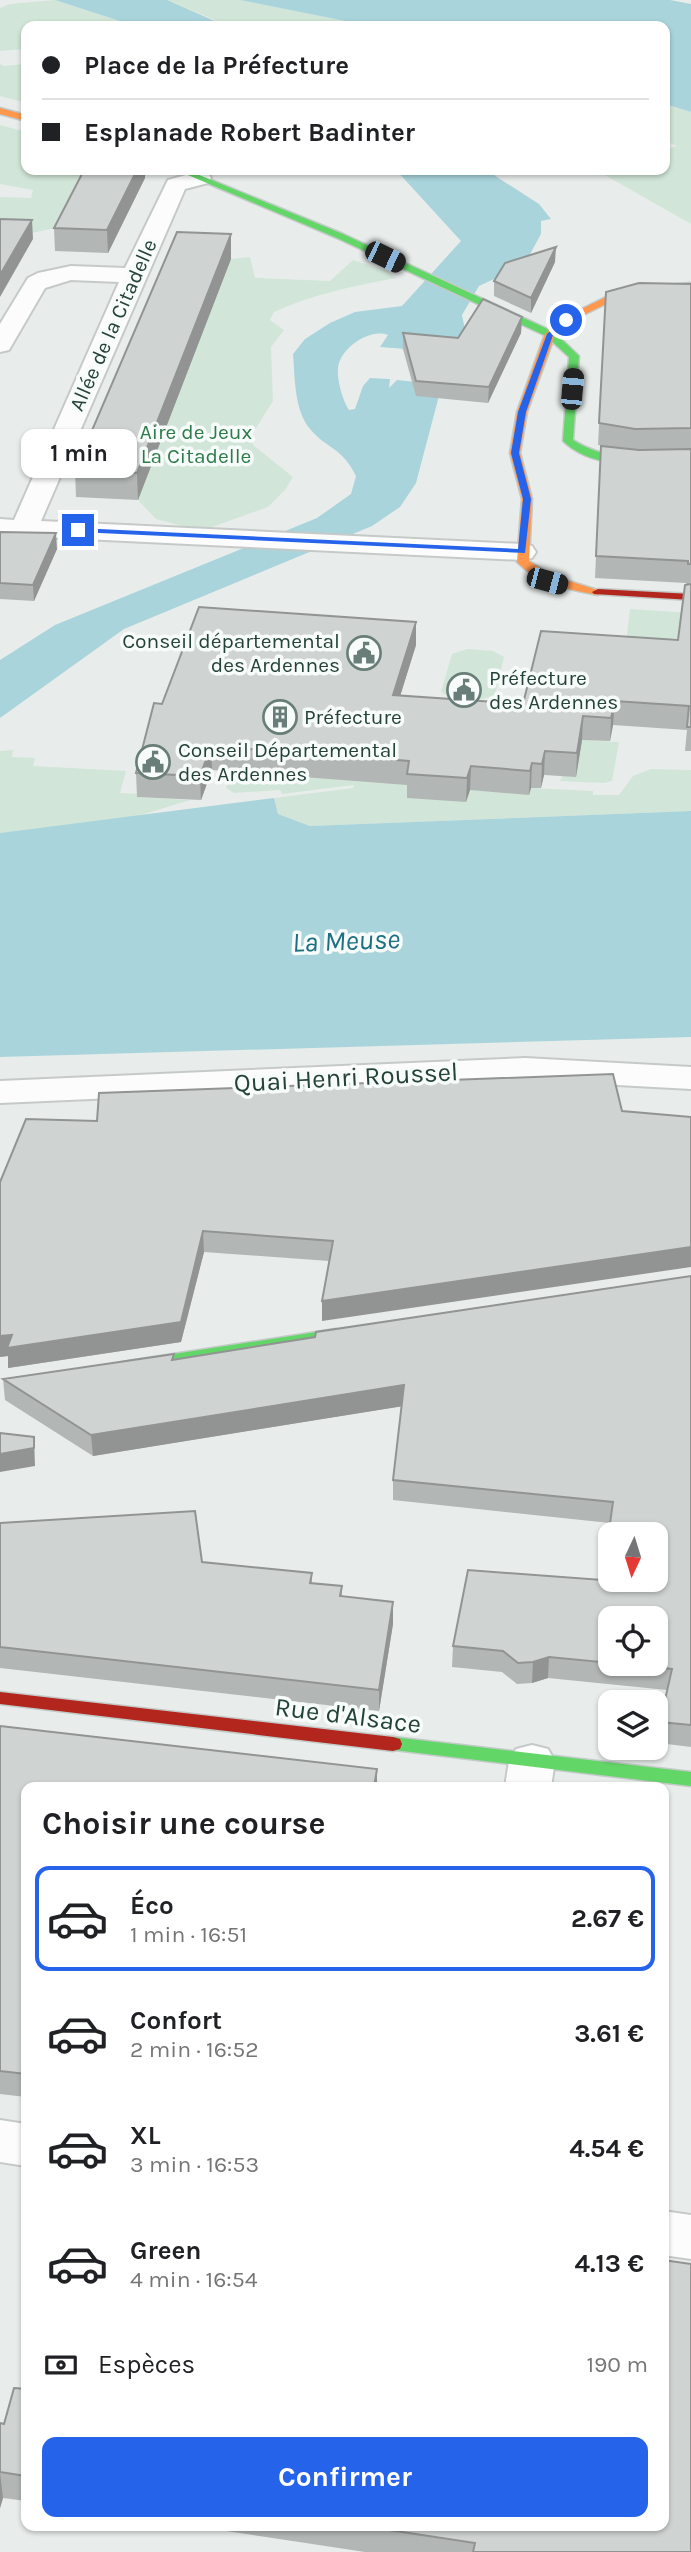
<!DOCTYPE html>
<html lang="fr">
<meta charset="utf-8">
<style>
:root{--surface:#fff;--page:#f2f2f2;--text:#202124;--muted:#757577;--line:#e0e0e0;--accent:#2563eb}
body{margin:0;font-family:Karla,sans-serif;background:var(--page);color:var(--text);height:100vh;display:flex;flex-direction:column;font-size:26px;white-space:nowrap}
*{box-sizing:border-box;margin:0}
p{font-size:23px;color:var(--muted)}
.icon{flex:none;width:38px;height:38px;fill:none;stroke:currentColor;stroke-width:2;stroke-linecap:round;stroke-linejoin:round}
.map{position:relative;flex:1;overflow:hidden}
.panel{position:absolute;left:21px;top:1782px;width:648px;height:749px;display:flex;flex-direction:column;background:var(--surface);border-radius:14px;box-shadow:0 2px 5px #0004}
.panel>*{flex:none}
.banner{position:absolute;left:21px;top:21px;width:649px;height:154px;border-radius:14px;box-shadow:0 2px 5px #0004;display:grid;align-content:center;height:154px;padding:0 21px;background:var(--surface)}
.needle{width:46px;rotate:184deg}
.buttons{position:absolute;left:598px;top:1522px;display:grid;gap:14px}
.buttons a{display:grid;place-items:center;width:70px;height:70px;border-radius:14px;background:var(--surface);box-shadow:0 2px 5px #0004;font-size:35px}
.end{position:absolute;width:32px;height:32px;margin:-16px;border:9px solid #2563eb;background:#fff;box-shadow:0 0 0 4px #fff}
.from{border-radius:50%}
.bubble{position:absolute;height:49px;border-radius:14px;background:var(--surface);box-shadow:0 2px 5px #0004;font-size:23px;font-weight:700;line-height:49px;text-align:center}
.car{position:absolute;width:21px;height:42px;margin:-21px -10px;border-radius:9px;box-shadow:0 0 5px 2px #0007;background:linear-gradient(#222 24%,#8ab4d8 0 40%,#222 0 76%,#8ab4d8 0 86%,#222 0)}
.banner b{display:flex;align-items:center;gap:24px;height:66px;font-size:26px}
.banner b+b{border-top:2px solid var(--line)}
.banner i{width:18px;height:18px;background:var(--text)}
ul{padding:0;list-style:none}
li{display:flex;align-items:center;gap:21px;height:105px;margin:0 14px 10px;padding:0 7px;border:4px solid transparent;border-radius:14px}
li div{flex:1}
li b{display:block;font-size:26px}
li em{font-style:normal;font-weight:700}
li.active{border-color:var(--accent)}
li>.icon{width:63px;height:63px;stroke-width:1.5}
h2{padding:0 21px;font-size:32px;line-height:84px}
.pay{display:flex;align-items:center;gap:18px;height:77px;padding:0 21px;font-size:26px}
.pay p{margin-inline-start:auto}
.cta{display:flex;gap:14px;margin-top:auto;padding:14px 21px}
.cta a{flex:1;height:80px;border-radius:14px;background:var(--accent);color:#fff;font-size:28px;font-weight:700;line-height:80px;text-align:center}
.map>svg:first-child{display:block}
.green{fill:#d1e6d8}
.water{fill:#a9d4db}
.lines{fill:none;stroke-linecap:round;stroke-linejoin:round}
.street-casing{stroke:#c5cac8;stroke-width:4}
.fast-casing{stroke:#c3cbc8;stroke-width:3}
.slow-casing{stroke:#c3cbc8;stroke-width:3}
.jam-casing{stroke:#c3cbc8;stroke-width:3}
.street{fill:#fcfcfc;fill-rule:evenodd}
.fast{fill:#63d668;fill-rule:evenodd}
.slow{fill:#ff974d;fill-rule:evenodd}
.jam{fill:#b3261e;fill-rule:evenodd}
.wall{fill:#b2b6b5;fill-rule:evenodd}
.shaded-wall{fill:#919493}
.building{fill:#cfd4d2;stroke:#919493;stroke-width:2;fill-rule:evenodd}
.route{fill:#2563eb}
.labels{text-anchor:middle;stroke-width:7;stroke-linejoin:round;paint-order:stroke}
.far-street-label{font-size:21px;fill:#24423a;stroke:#f7fbf9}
.far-park-label{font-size:21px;fill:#2d7a4b;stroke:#f7fbf9}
.far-poi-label{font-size:21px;fill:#24423a;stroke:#f7fbf9;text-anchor:start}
.street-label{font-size:26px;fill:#24423a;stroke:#f7fbf9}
.water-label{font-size:28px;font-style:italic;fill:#1c6f80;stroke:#f7fbf9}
</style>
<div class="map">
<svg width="691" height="2552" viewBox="0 0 691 2552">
<rect width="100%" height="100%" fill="#e8edeb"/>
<path class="green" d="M 55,0 L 135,26 L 26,26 L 26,41 L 23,42 L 26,49 L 0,51 L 0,8 L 10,4 Z
M 167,0 L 240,0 L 370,26 L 229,26 Z
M 0,63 L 3,66 L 26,64 L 26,103 L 0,96 Z
M 665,104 L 691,112 L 691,224 L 596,170 L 665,170 L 665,150 L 677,146 L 665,141 Z
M 0,125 L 26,132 L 26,170 L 145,170 L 150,173 L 69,225 L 32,233 L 0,229 L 0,197 L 31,198 L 33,190 L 0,184 Z
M 250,257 L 255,278 L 330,281 L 353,260 L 387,271 L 396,278 C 354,286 313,294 274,312 L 270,320 L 284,330 L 271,347 L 273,401 L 251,436 L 253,445 L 293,477 L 285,490 L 268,507 L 201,531 L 156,519 L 138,500 L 231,259 Z
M 630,609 L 691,613 L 682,637 L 652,642 L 626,642 Z
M 467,649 L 493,651 L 504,657 L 495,695 C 475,703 459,702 441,692 L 452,654 Z
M 582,740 L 619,742 L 612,781 L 604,783 L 560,781 Z
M 13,750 L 12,757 L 35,758 L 33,766 L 126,771 L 120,793 L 138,794 L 138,797 L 190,800 L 138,816 L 0,833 L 0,751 Z
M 651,769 L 691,770 L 691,811 L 310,826 L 278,814 L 274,798 L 353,788 L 354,785 L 282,794 L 280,790 L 234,793 L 226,788 L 231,774 L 241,770 L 529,795 L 531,788 L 593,791 L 593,795 L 619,795 L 633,776 Z"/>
<path class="water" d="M 55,0 L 167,0 L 226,26 L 135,26 Z
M 240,0 L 670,0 L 691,4 L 691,112 L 665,104 L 665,26 L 370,26 Z
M 396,170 L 486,170 L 539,204 L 551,219 L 541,221 L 541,234 L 529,256 L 509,272 L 479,286 L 462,315 L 467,339 L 458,353 L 380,347 L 388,335 C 370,328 340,348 338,368 C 337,380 342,399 349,410 L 355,409 L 363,386 L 370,378 L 390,379 L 389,388 L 397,380 L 416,382 L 440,392 L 416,483 L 400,507 L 372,526 L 124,629 L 0,718 L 0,660 L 55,625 L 317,518 L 351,494 L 356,476 C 342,447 328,450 310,429 C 294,410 295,377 293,354 L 305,339 L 330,323 L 355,312 L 402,306 L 461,241 Z
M 274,798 L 278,814 L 310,826 L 691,811 L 691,1037 L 0,1057 L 0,833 Z"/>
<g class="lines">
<g class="street-casing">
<path id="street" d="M 200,171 L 208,173 L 211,178 L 208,183 L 185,189 L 41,521 L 522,544 L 532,546 L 536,552 L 532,558 L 522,560 L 0,535 L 0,519 L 14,520 L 119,282 L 71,280 L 45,288 L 9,350 L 0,352 L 0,324 L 28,278 L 38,273 L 71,266 L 125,268 L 168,180 Z
M 525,1058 L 691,1067 L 691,1089 L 525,1080 L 0,1103 L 0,1081 Z
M 532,1745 L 548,1749 L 555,1761 L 551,1787 L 505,1787 L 509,1761 L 516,1749 Z
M 0,2120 L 26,2124 L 26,2166 L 0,2162 Z
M 663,2211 L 691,2215 L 691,2259 L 663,2255 Z"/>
</g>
<g class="fast-casing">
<path id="fast" d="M 176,170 L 187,170 L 343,234 L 554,332 L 579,356 L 573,440 C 609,463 651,458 691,457 L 691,463 C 650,464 595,472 563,441 L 569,357 L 546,336 L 337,238 Z
M 336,1329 L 344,1334 L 342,1338 L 122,1372 L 114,1367 L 122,1362 Z
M 393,1737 L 691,1772 L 691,1786 L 386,1749 L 384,1744 L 386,1739 Z"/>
</g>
<g class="slow-casing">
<path id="slow" d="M 0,108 L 26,115 L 26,121 L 0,114 Z
M 691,283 L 691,289 L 648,293 L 614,300 L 569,322 L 555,335 L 527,412 L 520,453 L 532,499 L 529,561 L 553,576 L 604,592 L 598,595 C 570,590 538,584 517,562 L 522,499 L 510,453 L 517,412 L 545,334 L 563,318 L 608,296 L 648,287 Z"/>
</g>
<g class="jam-casing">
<path id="jam" d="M 598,589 L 691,594 L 691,600 L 594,594 L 592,592 Z
M 0,1692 L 393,1737 L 400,1739 L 402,1744 L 400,1749 L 393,1751 L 0,1704 Z"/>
</g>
<use href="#street" class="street"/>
<use href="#fast" class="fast"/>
<use href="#slow" class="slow"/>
<use href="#jam" class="jam"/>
</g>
<path class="wall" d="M 145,178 L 108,253 L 55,251 L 54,228 Z
M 231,234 L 231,259 L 138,500 L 76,497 L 75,470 Z
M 555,262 L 531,313 L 494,296 L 494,281 Z
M 691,284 L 691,751 L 685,751 L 687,730 L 613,725 L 610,741 L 582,740 L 576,777 L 544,775 L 541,788 L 531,788 L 529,795 L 470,790 L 466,802 L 407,798 L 407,785 L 212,770 L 201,800 L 137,797 L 136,773 L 162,704 L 416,645 L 400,696 L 523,704 L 678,640 L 686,583 L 595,578 L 601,446 L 617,448 L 598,445 L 606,292 Z
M 522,317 L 521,333 L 488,403 L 416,396 L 403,349 L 403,333 L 458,338 Z
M 0,532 L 57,549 L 34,601 L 0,599 Z
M 613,1074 L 322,1321 L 329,1261 L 204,1252 L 181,1342 L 8,1368 L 8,1356 L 0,1357 L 0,1182 L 97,1121 Z
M 691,1276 L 691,1747 L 659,1743 L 660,1722 L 667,1690 L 548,1678 L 532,1683 L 517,1684 L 502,1672 L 452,1667 L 453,1646 L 602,1580 L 610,1523 L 393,1500 L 393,1480 L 402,1406 L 93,1456 L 5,1400 L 3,1379 L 174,1354 L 174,1360 ZM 611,1619 L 656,1664 L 611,1664 Z
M 0,1523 L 202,1562 L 312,1573 L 312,1583 L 342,1586 L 342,1597 L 393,1624 L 379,1711 L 0,1668 Z
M 0,1726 L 377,1769 L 377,1787 L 26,1787 L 26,2097 L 0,2094 Z
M 26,2389 L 26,2501 L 3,2498 L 0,2508 L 0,2423 L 4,2424 Z
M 187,2525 L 663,2525 L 691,2552 L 365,2552 Z"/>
<path class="shaded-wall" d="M 137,170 L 145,170 L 145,178 L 108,253 L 107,230 Z
M 32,220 L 33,239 L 0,297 L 0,275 Z
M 231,234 L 231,259 L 138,500 L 137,473 Z
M 556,247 L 555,262 L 531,313 L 531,298 Z
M 522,317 L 521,333 L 488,403 L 489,387 Z
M 56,533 L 57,549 L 34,601 L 33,585 Z
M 416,622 L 416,645 L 393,719 L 393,695 Z
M 615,701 L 613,725 L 610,741 L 611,718 Z
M 583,716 L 582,740 L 576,777 L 577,753 Z
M 211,746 L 212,770 L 201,800 L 200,776 Z
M 545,751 L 544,775 L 541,788 L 542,764 Z
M 532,763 L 531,788 L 529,795 L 530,771 Z
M 471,766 L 470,790 L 466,802 L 467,778 Z
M 203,1231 L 204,1252 L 181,1342 L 8,1368 L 8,1356 L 0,1357 L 0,1336 Z
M 691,1247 L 691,1267 L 322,1321 L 322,1301 Z
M 404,1385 L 404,1406 L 93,1456 L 91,1435 Z
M 34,1437 L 35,1466 L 0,1472 L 0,1454 Z
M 393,1602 L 393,1624 L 379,1711 L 379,1690 Z
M 549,1657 L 548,1678 L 532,1683 L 533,1662 Z
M 377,1769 L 377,1787 L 374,1787 Z
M 0,2472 L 3,2498 L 0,2508 Z"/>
<path class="building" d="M 84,170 L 137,170 L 107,230 L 54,228 Z
M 0,219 L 32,220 L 0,275 Z
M 177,232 L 231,234 L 137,473 L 75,470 Z
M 556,247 L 531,298 L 494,281 L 505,263 Z
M 639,283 L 691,284 L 691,428 L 635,429 L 599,423 L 606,292 Z
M 483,299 L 522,317 L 489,387 L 416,381 L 403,333 L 458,338 Z
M 601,446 L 639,450 L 691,449 L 691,564 L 688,564 L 688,561 L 596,556 Z
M 0,532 L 56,533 L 33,585 L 0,583 Z
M 691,584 L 691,727 L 687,727 L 689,706 L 615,701 L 611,718 L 583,716 L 577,753 L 545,751 L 542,764 L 532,763 L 530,771 L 471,766 L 467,778 L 407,774 L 409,761 L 211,746 L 200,776 L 136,773 L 154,703 L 162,704 L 199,607 L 416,622 L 393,695 L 523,704 L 541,631 L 678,640 L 685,585 Z
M 613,1074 L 622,1111 L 691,1117 L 691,1247 L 322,1301 L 333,1241 L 203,1231 L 181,1322 L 7,1348 L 12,1335 L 0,1336 L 0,1182 L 26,1119 L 97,1121 L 99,1093 Z
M 691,1276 L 691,1725 L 660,1722 L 672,1669 L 625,1664 L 656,1664 L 656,1619 L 611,1619 L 611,1663 L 549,1657 L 533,1662 L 518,1663 L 503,1651 L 453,1646 L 468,1570 L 602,1580 L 613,1502 L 393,1480 L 404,1385 L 91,1435 L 3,1379 L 174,1354 L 172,1360 L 315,1337 L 316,1332 ZM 611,1535 L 656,1535 L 656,1580 L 611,1580 Z
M 0,1433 L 34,1437 L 34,1448 L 0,1454 Z
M 195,1511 L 202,1562 L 312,1573 L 310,1583 L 342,1586 L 340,1596 L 393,1602 L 379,1690 L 0,1647 L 0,1523 Z
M 0,1726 L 377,1769 L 374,1787 L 26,1787 L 26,2074 L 0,2071 Z
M 663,2260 L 691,2264 L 691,2552 L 473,2552 L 475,2543 L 356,2525 L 663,2525 Z
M 14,2388 L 26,2389 L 26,2476 L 0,2472 L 0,2423 L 4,2424 Z"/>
<path class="route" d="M 564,318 L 570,320 L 553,335 L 526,412 L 519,453 L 531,499 L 525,553 L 78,532 L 74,530 L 78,528 L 518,549 L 523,499 L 511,453 L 518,412 L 547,334 Z"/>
<defs>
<g id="civic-ring" transform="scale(1.75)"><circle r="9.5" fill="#f7fbf9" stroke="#697e78" stroke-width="1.5"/><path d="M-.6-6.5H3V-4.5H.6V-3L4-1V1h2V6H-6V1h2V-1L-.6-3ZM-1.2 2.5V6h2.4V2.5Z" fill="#697e78"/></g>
<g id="building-ring" transform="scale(1.75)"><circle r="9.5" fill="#f7fbf9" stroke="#697e78" stroke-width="1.5"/><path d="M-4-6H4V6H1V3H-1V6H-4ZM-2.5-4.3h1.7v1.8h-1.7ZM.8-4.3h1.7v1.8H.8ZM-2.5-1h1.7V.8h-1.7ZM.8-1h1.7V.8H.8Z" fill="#697e78"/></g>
</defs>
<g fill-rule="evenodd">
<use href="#civic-ring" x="364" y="653"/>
<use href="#civic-ring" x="464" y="690"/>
<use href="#building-ring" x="280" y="717"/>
<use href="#civic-ring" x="153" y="762"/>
</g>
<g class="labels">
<g class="far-street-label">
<text transform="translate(113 325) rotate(-66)" y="7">Allée de la Citadelle</text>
</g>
<g class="far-park-label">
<text x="196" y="439">Aire de Jeux<tspan x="196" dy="24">La Citadelle</tspan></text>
</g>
<g class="far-poi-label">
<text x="340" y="648" text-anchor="end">Conseil départemental<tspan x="340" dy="24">des Ardennes</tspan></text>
<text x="489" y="685">Préfecture<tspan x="489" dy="24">des Ardennes</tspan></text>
<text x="304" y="724">Préfecture</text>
<text x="178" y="757">Conseil Départemental<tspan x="178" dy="24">des Ardennes</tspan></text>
</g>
<g class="street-label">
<text transform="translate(346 1077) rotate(-3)" y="9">Quai Henri Roussel</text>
<text transform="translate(348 1715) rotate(7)" y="9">Rue d'Alsace</text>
</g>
<g class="water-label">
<text transform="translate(346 940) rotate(-2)" y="10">La Meuse</text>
</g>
</g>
</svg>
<div class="buttons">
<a><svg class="needle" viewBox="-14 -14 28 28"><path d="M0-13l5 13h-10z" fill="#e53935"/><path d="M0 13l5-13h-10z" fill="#757577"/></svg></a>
<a><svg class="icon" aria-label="locate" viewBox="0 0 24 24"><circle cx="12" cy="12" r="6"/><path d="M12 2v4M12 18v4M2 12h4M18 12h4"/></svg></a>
<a><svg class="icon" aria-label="layers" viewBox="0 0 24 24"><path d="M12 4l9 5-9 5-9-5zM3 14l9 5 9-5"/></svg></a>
</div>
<i class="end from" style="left:566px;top:320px"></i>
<i class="end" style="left:78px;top:530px"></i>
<div class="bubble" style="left:21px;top:429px;width:116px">1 min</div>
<i class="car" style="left:385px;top:257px;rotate:116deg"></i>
<i class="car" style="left:572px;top:389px;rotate:5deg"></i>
<i class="car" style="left:547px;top:581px;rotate:105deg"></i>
<div class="banner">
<b><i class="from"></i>Place de la Préfecture</b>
<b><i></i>Esplanade Robert Badinter</b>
</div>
<section class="panel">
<h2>Choisir une course</h2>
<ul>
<li class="active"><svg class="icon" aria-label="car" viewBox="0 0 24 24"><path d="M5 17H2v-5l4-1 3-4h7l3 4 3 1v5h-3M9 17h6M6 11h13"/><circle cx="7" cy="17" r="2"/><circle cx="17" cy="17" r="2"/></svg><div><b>Éco</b><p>1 min · 16:51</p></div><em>2.67 €</em></li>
<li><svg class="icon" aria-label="car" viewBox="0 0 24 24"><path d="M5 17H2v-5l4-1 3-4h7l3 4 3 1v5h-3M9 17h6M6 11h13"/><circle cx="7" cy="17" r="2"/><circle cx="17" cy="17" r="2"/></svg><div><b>Confort</b><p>2 min · 16:52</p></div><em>3.61 €</em></li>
<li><svg class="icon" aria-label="car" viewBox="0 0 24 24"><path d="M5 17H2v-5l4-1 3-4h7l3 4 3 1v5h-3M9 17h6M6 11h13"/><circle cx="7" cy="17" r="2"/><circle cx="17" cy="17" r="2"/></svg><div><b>XL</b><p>3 min · 16:53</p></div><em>4.54 €</em></li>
<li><svg class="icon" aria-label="car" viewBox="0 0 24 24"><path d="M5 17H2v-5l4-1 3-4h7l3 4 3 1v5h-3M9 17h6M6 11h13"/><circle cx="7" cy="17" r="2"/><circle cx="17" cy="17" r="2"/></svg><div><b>Green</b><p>4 min · 16:54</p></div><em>4.13 €</em></li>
</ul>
<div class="pay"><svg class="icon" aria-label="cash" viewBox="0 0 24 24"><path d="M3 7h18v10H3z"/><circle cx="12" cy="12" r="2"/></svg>Espèces<p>190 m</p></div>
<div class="cta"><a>Confirmer</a></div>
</section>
</div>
